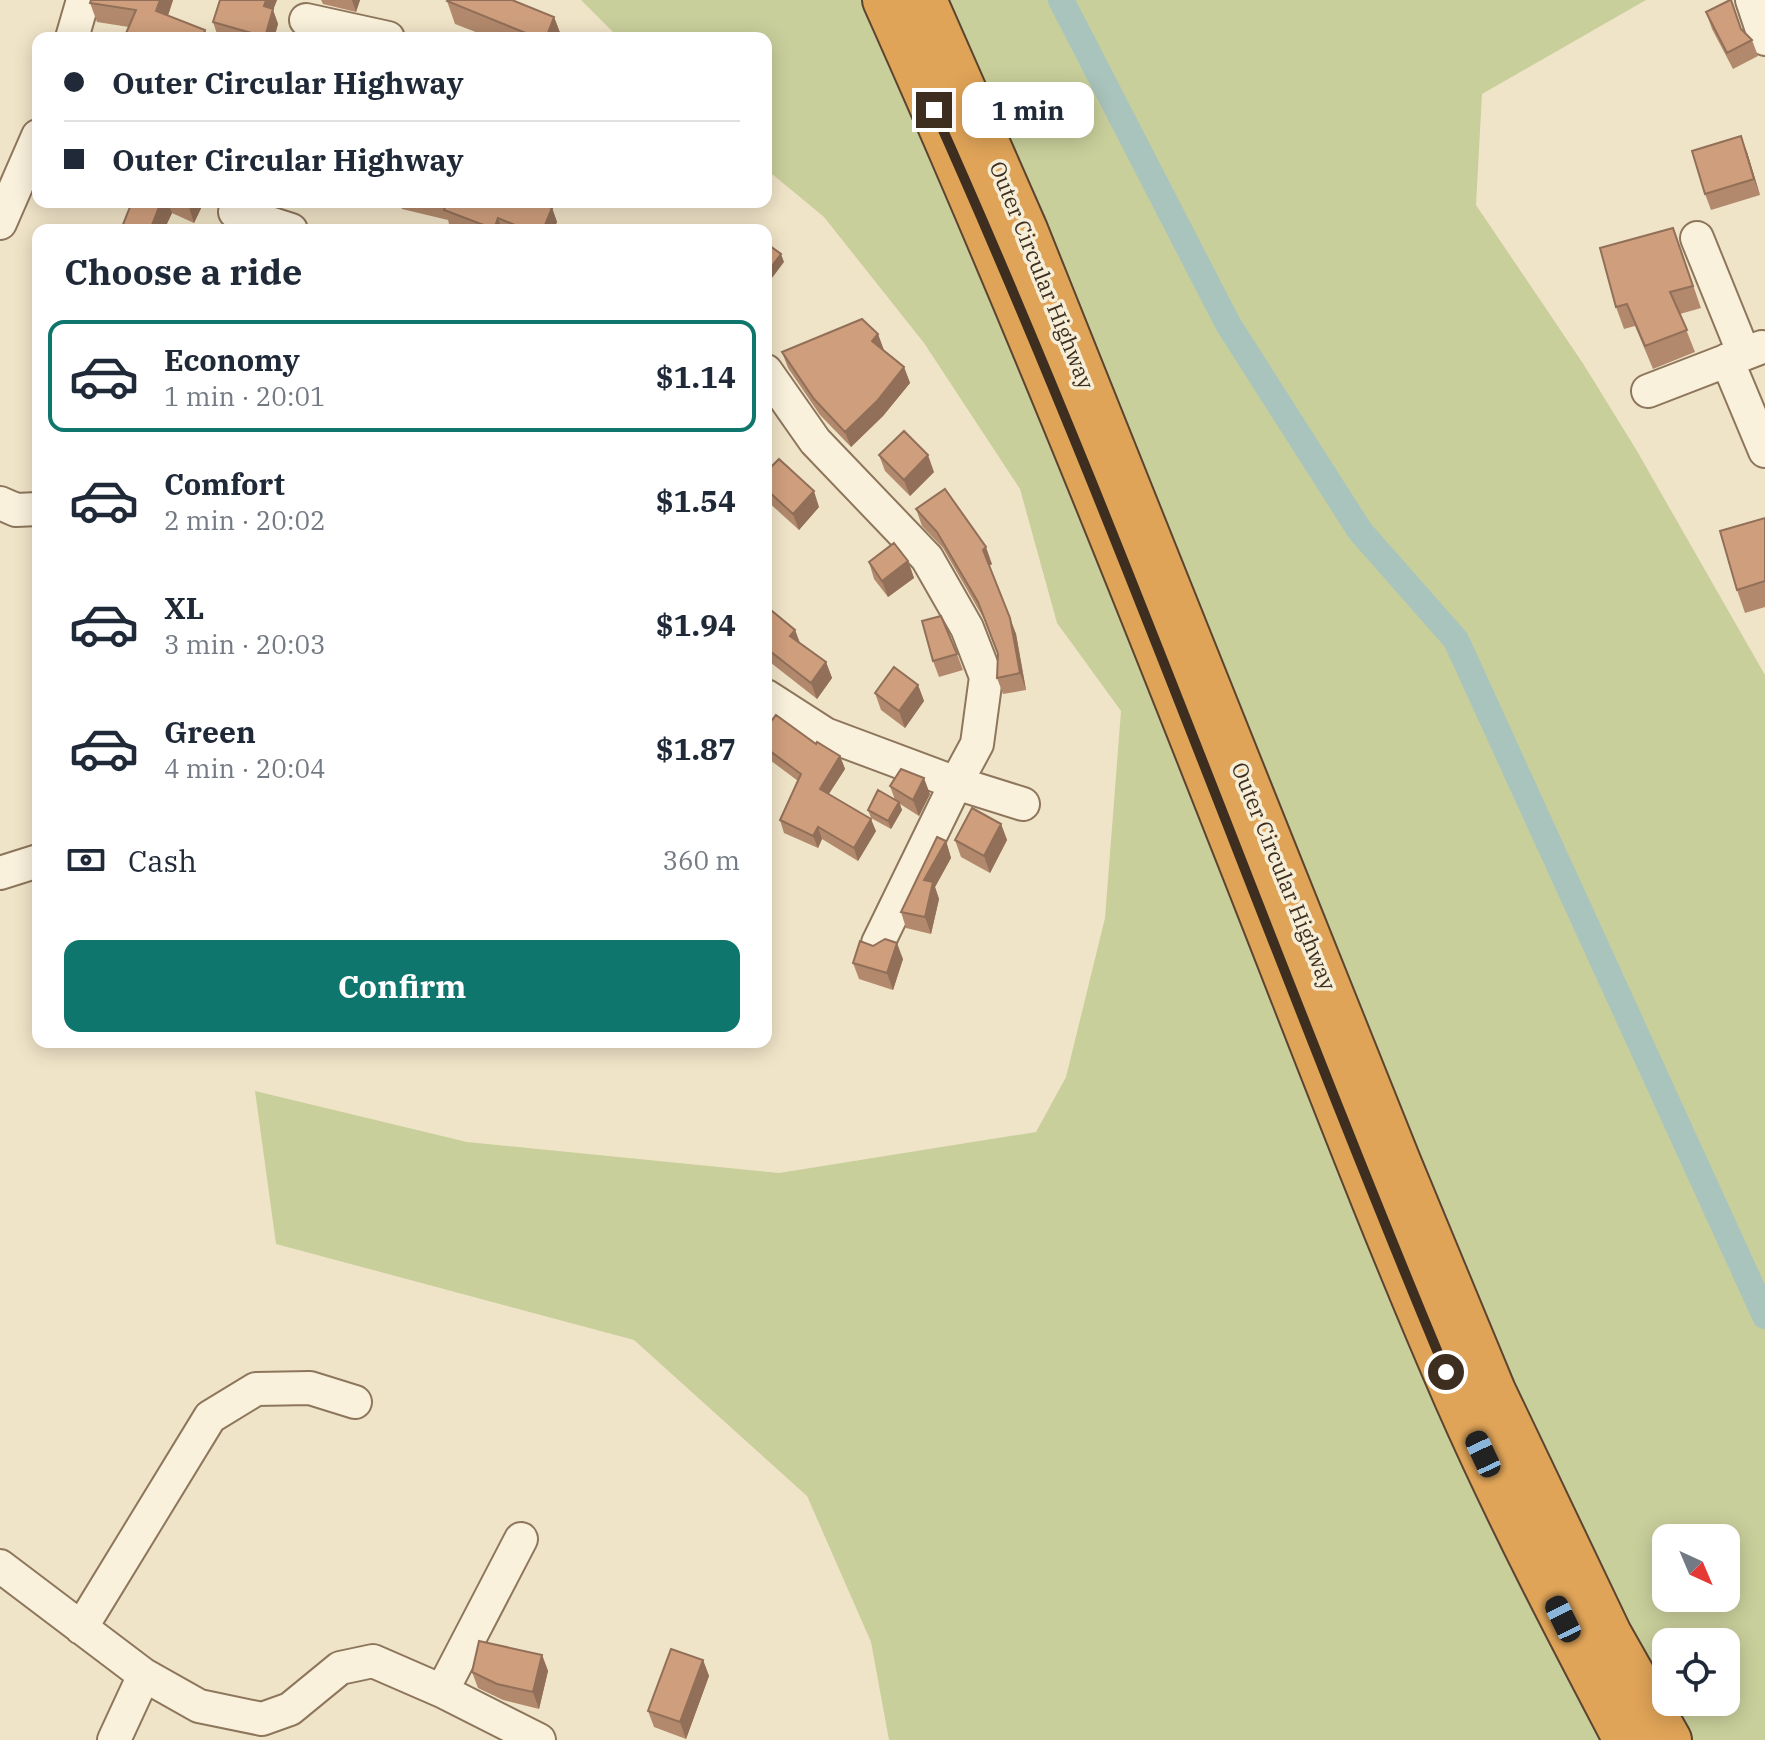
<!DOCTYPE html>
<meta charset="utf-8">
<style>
:root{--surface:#fff;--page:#f2f2f3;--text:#1f2937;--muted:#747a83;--line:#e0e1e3;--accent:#0f766e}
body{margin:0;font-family:"IBM Plex Serif",serif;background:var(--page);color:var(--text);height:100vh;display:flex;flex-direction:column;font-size:30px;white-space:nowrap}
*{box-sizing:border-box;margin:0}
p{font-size:26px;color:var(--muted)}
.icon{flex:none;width:44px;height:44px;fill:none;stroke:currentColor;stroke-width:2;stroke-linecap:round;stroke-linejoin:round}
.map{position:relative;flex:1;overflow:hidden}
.panel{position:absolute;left:32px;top:224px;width:740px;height:824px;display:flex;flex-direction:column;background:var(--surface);border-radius:16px;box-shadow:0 4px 20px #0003}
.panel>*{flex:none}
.banner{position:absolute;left:32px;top:32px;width:740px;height:176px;border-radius:16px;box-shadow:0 4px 20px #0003;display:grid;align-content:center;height:176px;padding:0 32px;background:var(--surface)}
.needle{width:52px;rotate:136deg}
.buttons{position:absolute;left:1652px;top:1524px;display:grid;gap:16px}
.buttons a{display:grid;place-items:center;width:88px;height:88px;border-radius:16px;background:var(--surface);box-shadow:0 4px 20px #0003;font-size:40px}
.end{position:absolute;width:36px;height:36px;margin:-18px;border:10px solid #3d2e20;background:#fff;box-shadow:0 0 0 4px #fff}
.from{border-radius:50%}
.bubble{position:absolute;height:56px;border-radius:16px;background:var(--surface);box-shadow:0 4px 20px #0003;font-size:26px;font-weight:700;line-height:56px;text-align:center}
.car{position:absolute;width:24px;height:48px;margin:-24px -12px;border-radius:10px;box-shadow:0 0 6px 2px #0007;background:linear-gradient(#222 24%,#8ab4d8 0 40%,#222 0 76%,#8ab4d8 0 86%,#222 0)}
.banner b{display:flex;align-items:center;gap:28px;height:76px;font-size:30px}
.banner b+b{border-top:2px solid var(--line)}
.banner i{width:20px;height:20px;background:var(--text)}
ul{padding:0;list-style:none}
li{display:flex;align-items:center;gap:24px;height:112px;margin:0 16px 12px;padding:0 16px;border:4px solid transparent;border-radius:16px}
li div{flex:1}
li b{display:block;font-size:30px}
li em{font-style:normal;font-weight:700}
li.active{border-color:var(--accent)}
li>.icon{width:72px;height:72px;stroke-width:1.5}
h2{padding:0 32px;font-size:36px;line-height:96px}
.pay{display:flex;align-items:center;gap:20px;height:88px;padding:0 32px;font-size:30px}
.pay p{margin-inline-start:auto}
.action{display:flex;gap:16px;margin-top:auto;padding:16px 32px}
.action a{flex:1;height:92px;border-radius:16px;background:var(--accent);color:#fff;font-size:32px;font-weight:700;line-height:92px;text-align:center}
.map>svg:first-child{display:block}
.green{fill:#c9cf9b;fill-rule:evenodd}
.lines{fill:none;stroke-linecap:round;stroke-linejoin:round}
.canal{stroke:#a9c4bc;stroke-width:26}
.minor-casing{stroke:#8d765c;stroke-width:36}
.highway-casing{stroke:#5b4430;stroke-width:48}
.minor{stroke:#faf1dc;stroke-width:32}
.highway{stroke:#e0a458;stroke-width:44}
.wall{fill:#b2896c}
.shaded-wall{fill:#916f58}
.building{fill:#cf9f7d;stroke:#916f58;stroke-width:2}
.route{stroke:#3d2e20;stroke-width:10}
.labels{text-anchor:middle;stroke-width:7;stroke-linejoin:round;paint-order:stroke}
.street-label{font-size:22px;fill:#3d2e20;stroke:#f7eed8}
</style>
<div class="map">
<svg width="1765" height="1740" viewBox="0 0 1765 1740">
<rect width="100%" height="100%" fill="#f0e4c8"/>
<path class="green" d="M 581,0 L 1646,0 L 1482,94 L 1476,205 L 1584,365 L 1637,451 L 1765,675 L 1765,1740 L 889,1740 L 871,1642 L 807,1496 L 634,1340 L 276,1244 L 255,1091 L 467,1142 L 779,1173 L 1036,1132 L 1066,1077 L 1105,918 L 1121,711 L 1057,623 L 1020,489 L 924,343 L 824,217 L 766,169 L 766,38 L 619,38 ZM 1666,1538 L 1726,1538 L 1726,1598 L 1666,1598 ZM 1666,1642 L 1726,1642 L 1726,1702 L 1666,1702 Z"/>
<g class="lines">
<path class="canal" d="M 1061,0 L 1228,324 L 1360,531 L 1456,640 L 1765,1316"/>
<g class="minor-casing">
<path id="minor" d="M 1752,0 L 1765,39
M 306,20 L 388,38
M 72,38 L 83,0
M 235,212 L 291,230
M 0,223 L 38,136
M 1697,238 L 1744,354
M 1727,360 L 1765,451
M 766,371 L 815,441 L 927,558 L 967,628 L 986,677 L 977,744 L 956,783 L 878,943
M 1648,391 L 1762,347
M 0,503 L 16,510 L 38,509
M 766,696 L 825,734 L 956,783 L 1023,804
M 0,873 L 38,861
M 0,1566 L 144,1675 L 199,1706 L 262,1719 L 290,1709 L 340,1668 L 373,1661 L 442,1691 L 539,1740
M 81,1628 L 210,1417 L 256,1389 L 310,1388 L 355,1402
M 442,1691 L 521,1539
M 114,1740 L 144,1675"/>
</g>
<g class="highway-casing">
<path id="highway" d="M 885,0 C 1008,275 1120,554 1230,834 C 1305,1023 1376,1213 1457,1399 C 1508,1515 1567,1628 1626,1740
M 924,0 L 1025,230 L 1399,1164 L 1493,1391 L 1609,1634 L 1669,1740"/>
</g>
<use href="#minor" class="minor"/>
<use href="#highway" class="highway"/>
</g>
<path class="wall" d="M 91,0 L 173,0 L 168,16 L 205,30 L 208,38 L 124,38 L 129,27 L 97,22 L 90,3 Z
M 220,0 L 277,0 L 273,10 L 278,24 L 274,38 L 218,37 L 213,22 Z
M 321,0 L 360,0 L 356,12 L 323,4 Z
M 447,1 L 554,17 L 562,38 L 491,38 L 455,24 Z
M 1706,12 L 1752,40 L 1758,56 L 1733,69 L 1712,29 Z
M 1747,152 L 1760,195 L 1711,210 L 1705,194 Z
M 132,202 L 204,202 L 194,223 L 172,213 L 164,230 L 123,230 L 122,227 Z
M 399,202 L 535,202 L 552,208 L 557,222 L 553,230 L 466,230 L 449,224 L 448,220 L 402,209 Z
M 1681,250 L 1701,308 L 1680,314 L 1695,352 L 1653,369 L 1635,326 L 1624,329 L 1616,307 Z
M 878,334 L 883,350 L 904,367 L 910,383 L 883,416 L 851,447 L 820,415 L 788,368 L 782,352 Z
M 879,455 L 934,472 L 910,496 L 885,471 Z
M 766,472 L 819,507 L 799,530 L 766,500 Z
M 916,509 L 992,564 L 989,566 L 1016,634 L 1026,690 L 1003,694 L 997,678 L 998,655 L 984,619 L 943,548 L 922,526 Z
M 1765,518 L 1765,607 L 1745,613 L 1737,590 Z
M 908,561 L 914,578 L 888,597 L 874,579 L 869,562 Z
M 766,606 L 795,630 L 800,643 L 826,662 L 832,678 L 817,699 L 766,659 Z
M 957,654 L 963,670 L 939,677 L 933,661 Z
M 918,685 L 924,701 L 905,728 L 881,710 L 875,693 Z
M 766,728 L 816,744 L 840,756 L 845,769 L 829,794 L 876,831 L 858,861 L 822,839 L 818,848 L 784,833 L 780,820 L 798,781 L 766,757 Z
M 890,786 L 930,794 L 919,816 L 900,804 L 902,810 L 891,829 L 871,818 L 868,810 L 895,800 Z
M 1001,824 L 1007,840 L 990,873 L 961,857 L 955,840 Z
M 946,841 L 951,858 L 935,887 L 939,899 L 931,934 L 906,928 L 901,912 Z
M 903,959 L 893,990 L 859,979 L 853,963 Z
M 542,1655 L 548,1671 L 539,1709 L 503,1700 L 478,1688 L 472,1672 Z
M 703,1660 L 709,1676 L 686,1739 L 654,1727 L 648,1711 Z"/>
<path class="shaded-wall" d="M 160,0 L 173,0 L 163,30 L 156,11 Z
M 266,0 L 277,0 L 273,10 L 278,24 L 274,38 L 265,37 L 264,6 Z
M 352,0 L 360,0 L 356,12 Z
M 554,17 L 562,38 L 546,38 Z
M 205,30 L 208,38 L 202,38 Z
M 1741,136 L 1747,152 L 1760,195 L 1754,179 Z
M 161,202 L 168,202 L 172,213 L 164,230 L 150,230 Z
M 189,202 L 204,202 L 194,223 L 188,204 Z
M 552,208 L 557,222 L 553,230 L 543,230 Z
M 498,218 L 502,230 L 494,230 L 494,229 Z
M 781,254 L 784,262 L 766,286 L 766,274 Z
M 878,334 L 884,350 L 878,356 L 872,341 Z
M 904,367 L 910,383 L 883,416 L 851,447 L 845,432 Z
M 928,455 L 934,472 L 910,496 L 904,480 Z
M 814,491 L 819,507 L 799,530 L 793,514 Z
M 986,547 L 992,564 L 989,566 L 983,550 Z
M 908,561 L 914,578 L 888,597 L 882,581 Z
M 1010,618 L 1016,634 L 1026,690 L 1020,673 Z
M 795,630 L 801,646 L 790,636 Z
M 826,662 L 832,678 L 817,699 L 811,683 Z
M 918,685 L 924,701 L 905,728 L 899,711 Z
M 840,756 L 845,769 L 824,801 L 820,789 Z
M 924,778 L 930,794 L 919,816 L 913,800 Z
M 899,802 L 902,810 L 891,829 L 888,821 Z
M 871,819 L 876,831 L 858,861 L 854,848 Z
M 1001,824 L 1007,840 L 990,873 L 984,856 Z
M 818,827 L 822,839 L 818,848 L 813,836 Z
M 946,841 L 951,858 L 935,887 L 939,899 L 931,934 L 925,917 L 924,880 Z
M 897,943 L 903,959 L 893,990 L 887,973 Z
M 542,1655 L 548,1671 L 539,1709 L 533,1692 Z
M 703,1660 L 709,1676 L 686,1739 L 680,1722 Z"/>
<path class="building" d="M 91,0 L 160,0 L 156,11 L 205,30 L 202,38 L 124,38 L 136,10 L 90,3 Z
M 220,0 L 266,0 L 264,6 L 273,9 L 265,37 L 213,22 Z
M 448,0 L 512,0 L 554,17 L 546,38 L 538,38 L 447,1 Z
M 1730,0 L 1731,0 L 1741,29 L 1752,40 L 1727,53 L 1706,12 Z
M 1741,136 L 1754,179 L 1705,194 L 1692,151 Z
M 132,202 L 161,202 L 150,230 L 128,230 L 122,227 Z
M 425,202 L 535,202 L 552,208 L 543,230 L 527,230 L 498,218 L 494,229 L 444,210 L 445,207 Z
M 1673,228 L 1693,286 L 1670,292 L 1687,330 L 1645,346 L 1627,304 L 1616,307 L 1600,248 Z
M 766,243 L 781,254 L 766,274 Z
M 862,319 L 878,334 L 872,341 L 904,367 L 877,401 L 845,432 L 814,399 L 782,352 Z
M 904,431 L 928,455 L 904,480 L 879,455 Z
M 779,459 L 814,491 L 793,514 L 766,489 L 766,472 Z
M 945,489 L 986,547 L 983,550 L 1010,618 L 1020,673 L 997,678 L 998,654 L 978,602 L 937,532 L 916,509 Z
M 1765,518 L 1765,581 L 1737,590 L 1720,531 Z
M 894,543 L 908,561 L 882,581 L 869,562 Z
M 766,606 L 795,630 L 790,636 L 826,662 L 811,683 L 766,648 Z
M 941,616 L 957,654 L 933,661 L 922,621 Z
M 894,667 L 918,685 L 899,711 L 875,693 Z
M 776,715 L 816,744 L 817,742 L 840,756 L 820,789 L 871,819 L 854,848 L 818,827 L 813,836 L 780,820 L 801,774 L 766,748 L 766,728 Z
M 901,769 L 924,778 L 913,800 L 890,786 Z
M 878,790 L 899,802 L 888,821 L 868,810 Z
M 972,808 L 1001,824 L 984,856 L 955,840 Z
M 937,837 L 946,841 L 924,880 L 933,882 L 925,917 L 901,912 Z
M 885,939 L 897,943 L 887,973 L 853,963 L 860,941 L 873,946 Z
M 479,1641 L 542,1655 L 533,1692 L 497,1684 L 472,1672 Z
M 671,1649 L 703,1660 L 680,1722 L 648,1711 Z"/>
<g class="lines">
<path class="route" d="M 934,110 C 1120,525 1271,953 1446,1372"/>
</g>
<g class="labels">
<g class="street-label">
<text transform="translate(1042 275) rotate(68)" y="8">Outer Circular Highway</text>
<text transform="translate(1284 876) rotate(68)" y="8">Outer Circular Highway</text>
</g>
</g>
</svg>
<div class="buttons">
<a><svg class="needle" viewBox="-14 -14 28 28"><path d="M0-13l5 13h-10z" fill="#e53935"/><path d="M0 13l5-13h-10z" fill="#747a83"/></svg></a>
<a><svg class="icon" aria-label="locate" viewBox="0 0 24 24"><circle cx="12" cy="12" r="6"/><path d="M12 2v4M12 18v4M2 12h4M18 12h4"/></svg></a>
</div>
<i class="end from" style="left:1446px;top:1372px"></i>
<i class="end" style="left:934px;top:110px"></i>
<div class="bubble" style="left:962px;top:82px;width:132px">1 min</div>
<i class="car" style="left:1483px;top:1454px;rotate:335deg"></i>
<i class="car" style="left:1563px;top:1619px;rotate:334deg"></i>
<div class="banner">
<b><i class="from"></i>Outer Circular Highway</b>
<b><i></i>Outer Circular Highway</b>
</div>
<section class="panel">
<h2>Choose a ride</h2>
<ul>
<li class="active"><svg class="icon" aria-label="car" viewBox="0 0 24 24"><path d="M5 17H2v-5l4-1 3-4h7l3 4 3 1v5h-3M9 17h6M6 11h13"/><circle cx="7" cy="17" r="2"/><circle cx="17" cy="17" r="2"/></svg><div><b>Economy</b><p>1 min · 20:01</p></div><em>$1.14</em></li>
<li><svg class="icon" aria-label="car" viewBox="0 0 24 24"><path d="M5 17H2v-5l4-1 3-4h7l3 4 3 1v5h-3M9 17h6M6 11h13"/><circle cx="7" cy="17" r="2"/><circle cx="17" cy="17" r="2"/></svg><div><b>Comfort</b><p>2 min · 20:02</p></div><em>$1.54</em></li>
<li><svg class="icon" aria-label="car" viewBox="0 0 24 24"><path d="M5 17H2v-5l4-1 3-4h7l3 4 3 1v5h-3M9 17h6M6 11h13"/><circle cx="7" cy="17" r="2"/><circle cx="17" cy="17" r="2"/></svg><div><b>XL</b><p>3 min · 20:03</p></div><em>$1.94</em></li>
<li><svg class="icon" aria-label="car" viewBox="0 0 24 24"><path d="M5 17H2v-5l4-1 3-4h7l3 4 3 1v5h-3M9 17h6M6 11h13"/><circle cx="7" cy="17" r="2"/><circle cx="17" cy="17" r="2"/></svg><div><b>Green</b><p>4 min · 20:04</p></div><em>$1.87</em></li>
</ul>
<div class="pay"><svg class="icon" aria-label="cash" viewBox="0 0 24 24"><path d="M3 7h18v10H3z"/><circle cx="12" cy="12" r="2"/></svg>Cash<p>360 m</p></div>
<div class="action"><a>Confirm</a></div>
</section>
</div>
